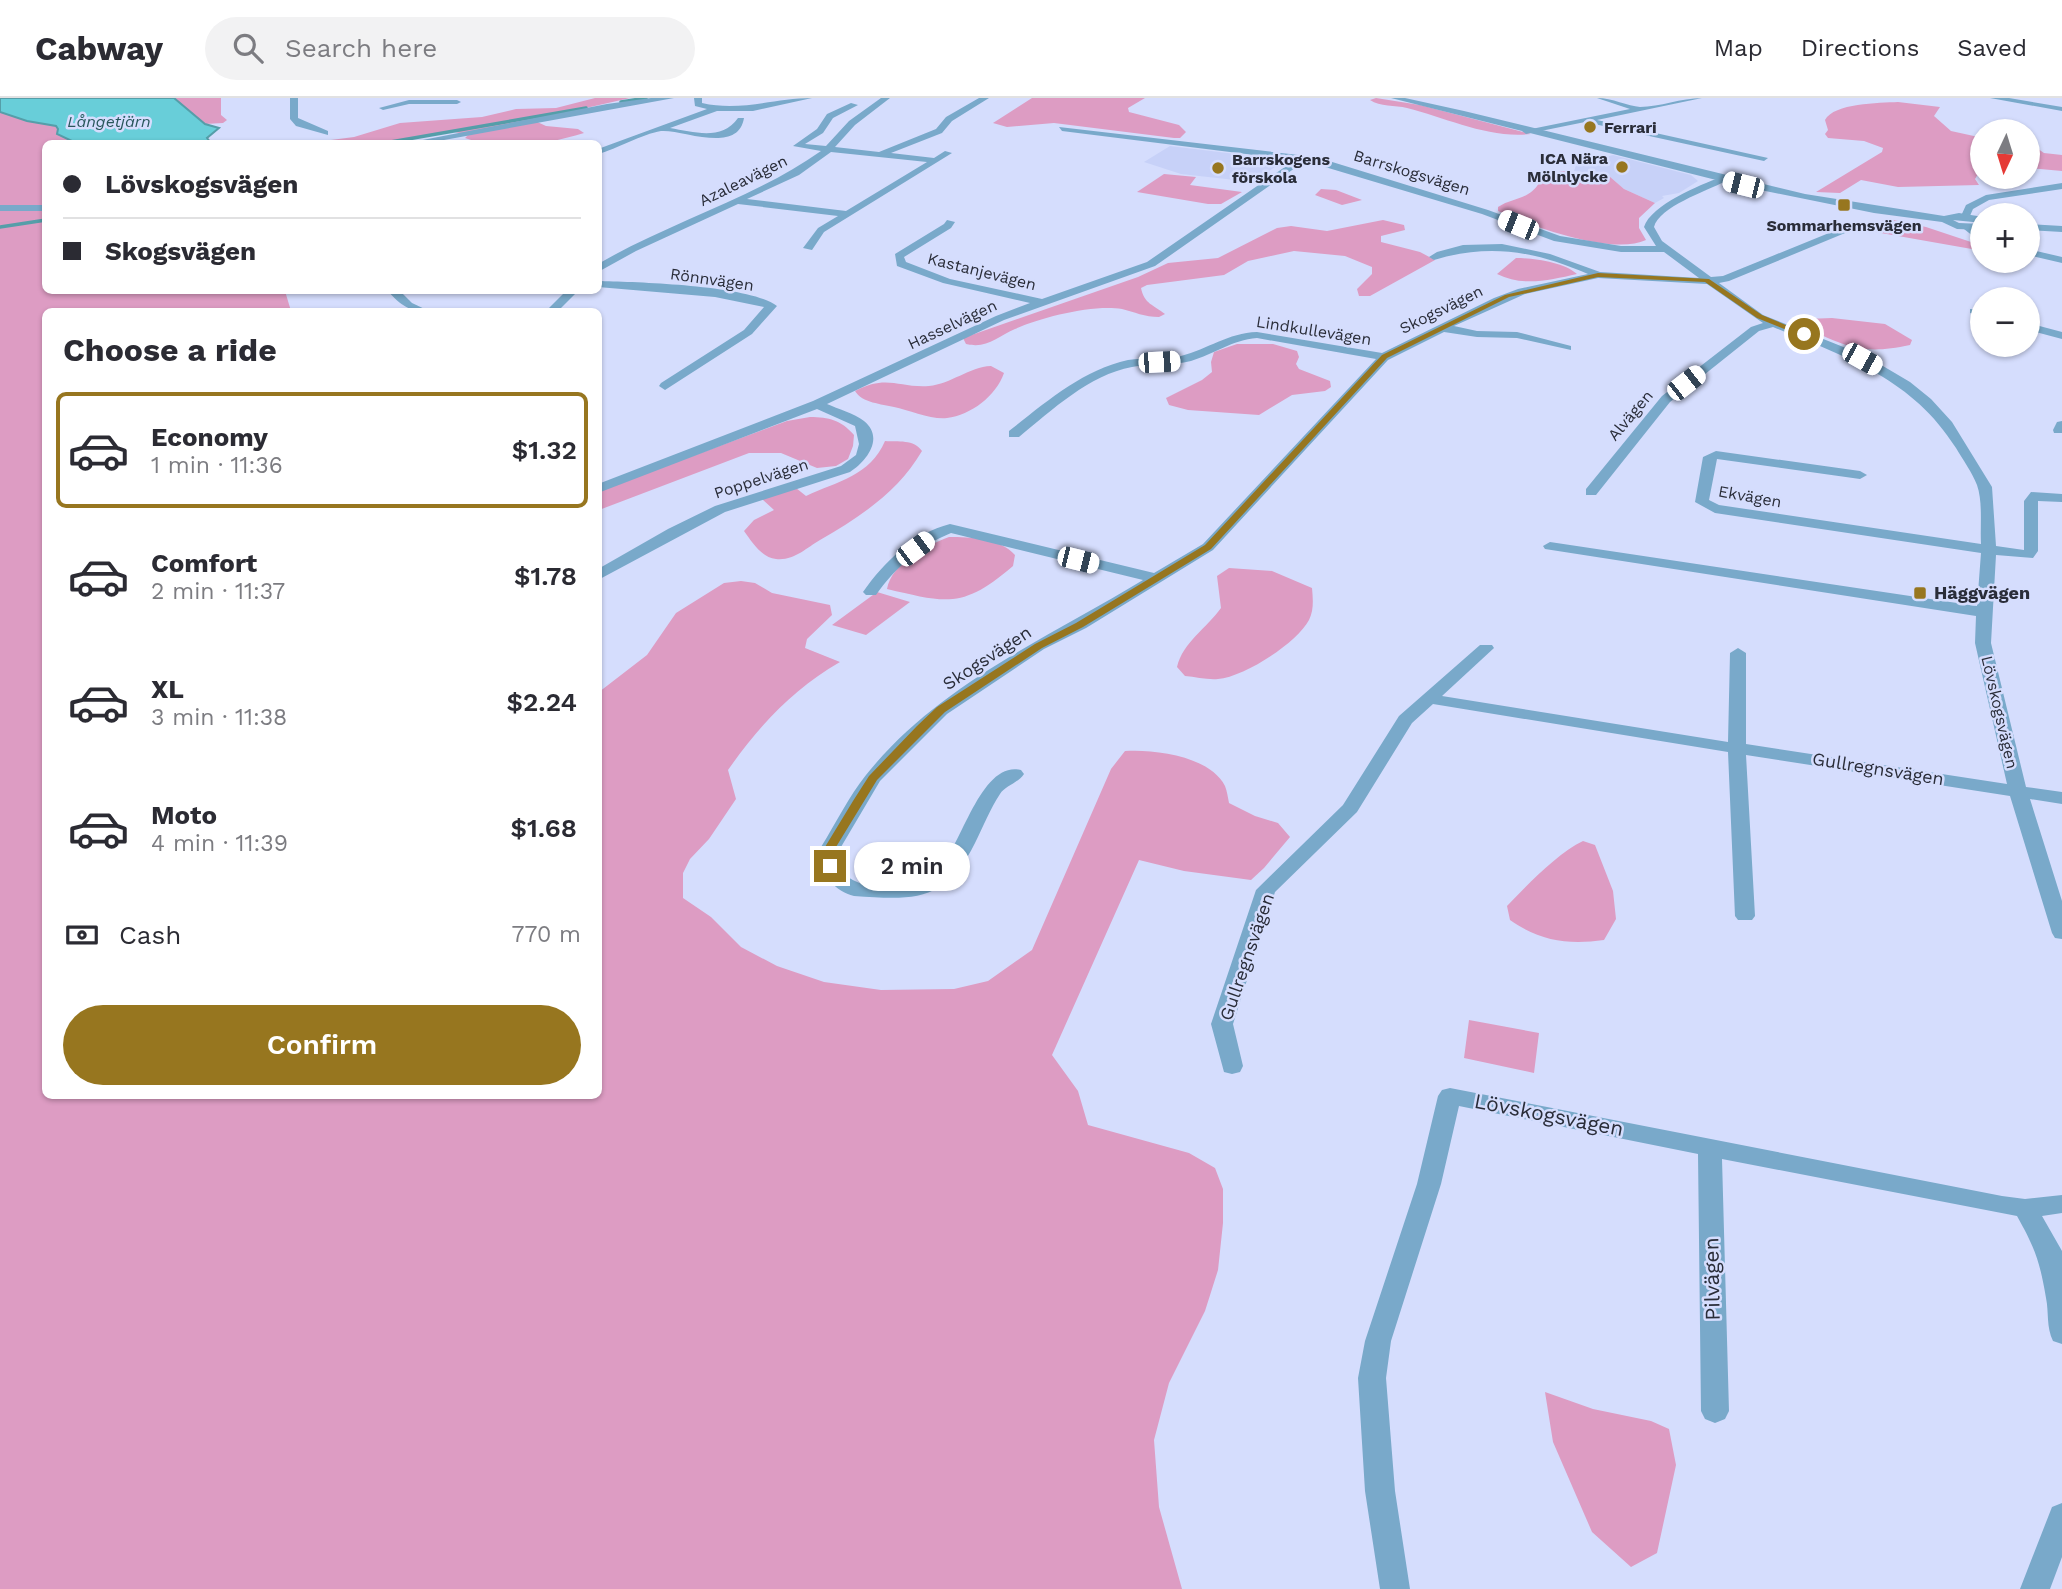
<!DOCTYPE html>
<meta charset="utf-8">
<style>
:root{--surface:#fff;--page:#f2f2f3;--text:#2b2b33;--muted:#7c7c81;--line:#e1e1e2;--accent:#97761f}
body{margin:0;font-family:"Work Sans",sans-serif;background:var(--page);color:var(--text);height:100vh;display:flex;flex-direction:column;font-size:26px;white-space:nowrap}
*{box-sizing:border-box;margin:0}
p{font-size:23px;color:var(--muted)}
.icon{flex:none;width:38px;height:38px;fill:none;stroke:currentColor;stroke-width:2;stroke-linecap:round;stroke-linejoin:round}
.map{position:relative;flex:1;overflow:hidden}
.panel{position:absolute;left:42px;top:210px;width:560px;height:791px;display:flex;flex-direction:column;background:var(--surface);border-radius:10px;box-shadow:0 2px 5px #0004}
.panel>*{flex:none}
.hud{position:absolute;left:42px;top:42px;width:560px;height:154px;border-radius:10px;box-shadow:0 2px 5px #0004;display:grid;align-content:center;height:154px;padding:0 21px;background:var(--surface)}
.needle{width:46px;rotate:184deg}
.controls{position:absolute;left:1970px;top:21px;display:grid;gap:14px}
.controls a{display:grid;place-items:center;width:70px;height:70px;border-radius:50%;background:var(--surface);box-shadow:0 2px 5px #0004;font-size:35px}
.end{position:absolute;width:32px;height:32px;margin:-16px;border:9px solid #97761f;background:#fff;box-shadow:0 0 0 4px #fff}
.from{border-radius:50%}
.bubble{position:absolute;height:49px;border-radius:24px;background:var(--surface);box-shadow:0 2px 5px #0004;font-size:23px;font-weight:600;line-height:49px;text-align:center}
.car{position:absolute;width:21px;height:42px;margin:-21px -10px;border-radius:9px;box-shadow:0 0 5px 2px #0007;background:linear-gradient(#fff 24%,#345 0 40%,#fff 0 76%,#345 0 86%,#fff 0)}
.hud b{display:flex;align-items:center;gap:24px;height:66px;font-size:26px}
.hud b+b{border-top:2px solid var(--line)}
.hud i{width:18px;height:18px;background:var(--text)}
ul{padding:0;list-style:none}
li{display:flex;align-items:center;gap:21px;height:116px;margin:0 14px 10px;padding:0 7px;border:4px solid transparent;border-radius:10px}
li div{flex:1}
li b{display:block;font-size:26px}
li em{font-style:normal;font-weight:600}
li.current{border-color:var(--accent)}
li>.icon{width:63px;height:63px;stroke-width:1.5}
h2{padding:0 21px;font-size:32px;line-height:84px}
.pay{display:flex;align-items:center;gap:18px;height:77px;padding:0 21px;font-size:26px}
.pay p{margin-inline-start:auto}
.primary-button{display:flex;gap:14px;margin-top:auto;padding:14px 21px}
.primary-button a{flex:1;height:80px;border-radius:42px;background:var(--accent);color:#fff;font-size:28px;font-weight:600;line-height:80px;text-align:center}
header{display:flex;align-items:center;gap:42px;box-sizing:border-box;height:98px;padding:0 35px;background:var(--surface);border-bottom:2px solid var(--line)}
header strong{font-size:33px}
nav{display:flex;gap:38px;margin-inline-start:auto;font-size:24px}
.search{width:490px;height:63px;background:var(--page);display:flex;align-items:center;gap:18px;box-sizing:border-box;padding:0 24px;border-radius:38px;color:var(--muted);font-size:26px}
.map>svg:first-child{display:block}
.built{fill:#c7d1f8}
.green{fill:#dd9cc3}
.water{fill:#68ced9;stroke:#559ea9;stroke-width:2}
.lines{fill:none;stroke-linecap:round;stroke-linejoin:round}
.stream{stroke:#559ea9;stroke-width:3.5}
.minor{fill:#79a9ca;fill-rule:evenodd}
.tertiary{fill:#79a9ca;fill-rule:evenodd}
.route{fill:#97761f}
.poi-dot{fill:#97761f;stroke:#d5ddfd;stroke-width:2.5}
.labels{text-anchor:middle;stroke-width:5;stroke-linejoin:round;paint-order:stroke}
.far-water-label{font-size:16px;font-style:italic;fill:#28565b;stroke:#d5ddfd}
.far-poi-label{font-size:16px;font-weight:bold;fill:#2a2d39;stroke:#d5ddfd;text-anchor:start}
.far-street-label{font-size:16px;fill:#2a2d39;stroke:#d5ddfd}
.poi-label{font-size:18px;font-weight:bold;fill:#2a2d39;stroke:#d5ddfd;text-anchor:start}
.street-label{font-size:18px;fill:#2a2d39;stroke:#d5ddfd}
.near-street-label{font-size:21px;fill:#2a2d39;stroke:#d5ddfd}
</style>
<header>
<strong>Cabway</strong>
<div class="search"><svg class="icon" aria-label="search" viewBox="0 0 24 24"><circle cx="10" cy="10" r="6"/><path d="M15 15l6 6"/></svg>Search here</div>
<nav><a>Map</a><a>Directions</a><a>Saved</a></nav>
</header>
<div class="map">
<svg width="2062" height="1491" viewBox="0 0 2062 1491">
<rect width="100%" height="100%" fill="#d5ddfd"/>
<path class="built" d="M 1170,48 L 1285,62 L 1253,84 L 1181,76 L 1144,64 Z
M 1613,57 L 1691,77 L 1698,83 L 1679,95 L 1662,98 L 1664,100 L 1655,105 L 1624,91 L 1609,78 L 1574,73 L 1576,67 Z"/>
<path class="green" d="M 174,0 L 221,0 L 221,17 L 227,22 L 223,25 L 205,26 Z
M 595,0 L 630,0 L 533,22 L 546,28 L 578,31 L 584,35 C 548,46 502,54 465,40 L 468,37 L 450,33 L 390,45 L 300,46 L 354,39 L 400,25 L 482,19 L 516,11 L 556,10 Z
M 1032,0 L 1145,0 L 1128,10 L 1129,14 L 1179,27 L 1186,34 L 1180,40 L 1174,40 L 1054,25 L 1007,29 L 993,25 Z
M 1376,0 L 1420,7 L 1531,36 C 1489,41 1447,20 1407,10 C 1395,7 1380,9 1370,2 Z
M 1898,4 L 1940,9 L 1934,18 L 1951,33 L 1983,40 L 1983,75 L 1978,76 L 1975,81 L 1979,87 L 1898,89 L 1861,82 L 1840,95 L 1816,94 L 1882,54 L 1883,50 L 1864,43 L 1828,40 L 1825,36 L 1828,32 L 1825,22 C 1834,5 1879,5 1898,4 Z
M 0,14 L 27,23 L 56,28 L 58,31 L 57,36 L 76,45 L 46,46 L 46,192 L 285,193 L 291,213 L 46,214 L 46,998 L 598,998 L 599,594 L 647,557 L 676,515 L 724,485 L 741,483 L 755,485 L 772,495 L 830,507 L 832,517 L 807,541 L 805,550 L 840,564 C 793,591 759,628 728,672 L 736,701 L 709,741 L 690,761 L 683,775 L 683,800 L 711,819 L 741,849 L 777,868 L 824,884 L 881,892 L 954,891 L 988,883 L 1032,852 L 1111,671 L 1125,653 C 1154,651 1210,658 1225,688 C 1227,693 1228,700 1229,705 L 1255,718 L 1278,725 L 1290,739 L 1264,770 L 1251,782 L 1184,773 L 1139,762 L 1052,957 L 1078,993 L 1088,1027 L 1189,1055 L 1215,1070 L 1223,1091 L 1223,1125 L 1218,1172 L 1205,1213 L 1169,1285 L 1154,1342 L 1159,1409 L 1182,1491 L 0,1491 Z
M 2028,44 L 2044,55 L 2062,57 L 2062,73 L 2028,70 Z
M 1564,73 L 1609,78 L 1624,91 L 1655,105 L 1639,120 L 1639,130 L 1646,142 C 1612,158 1531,128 1498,113 L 1498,109 C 1513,99 1529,102 1539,85 L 1538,78 Z
M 1164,76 L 1196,79 L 1190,87 L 1242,94 L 1221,106 L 1208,106 L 1137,94 Z
M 1321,91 L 1336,92 L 1362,102 L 1342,107 L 1315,97 Z
M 1889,121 L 1926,129 L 1983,148 L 1983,153 L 1864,132 L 1867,127 Z
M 1383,122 L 1404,127 L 1405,132 L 1381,138 L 1381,144 L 1420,154 L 1435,162 L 1370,198 L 1359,198 L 1357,191 L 1372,176 L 1372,169 L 1345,158 L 1294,153 L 1248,163 L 1224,177 L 1147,187 L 1141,190 C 1144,206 1154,207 1165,216 L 1159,219 C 1145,219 1134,214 1122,211 C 1094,206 1041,219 1015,231 C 997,239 987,251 966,246 L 963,240 L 1138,179 L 1168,165 L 1218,160 L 1277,130 L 1291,128 L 1327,133 Z
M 1516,160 C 1533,160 1564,164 1577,176 C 1550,182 1523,189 1497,176 Z
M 1832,220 L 1885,226 L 1912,242 L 1910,247 C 1856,259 1842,245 1794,225 L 1806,221 Z
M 1237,246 L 1273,246 L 1297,253 L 1299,259 L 1296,266 L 1299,271 L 1330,283 L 1331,289 L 1325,293 L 1292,297 L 1259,317 L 1188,312 L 1169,307 L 1166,300 L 1202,282 L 1212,274 L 1211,264 L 1214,254 Z
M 991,268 L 1004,275 C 996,298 971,317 947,320 C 932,322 909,312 894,309 C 882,306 862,305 855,293 C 887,276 898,290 929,288 C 951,286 969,269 991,268 Z
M 810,319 C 829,319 841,322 854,337 L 853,348 L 848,361 L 836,368 L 817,370 L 781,355 L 749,355 L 599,412 L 598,393 L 787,323 Z
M 885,343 C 898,344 914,341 922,353 C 898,394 860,419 820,442 C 806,450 794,463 776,461 C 761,459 752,444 744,433 L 754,422 L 774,412 L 761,400 L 796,390 L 806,398 C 838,383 870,378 885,343 Z
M 949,439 C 970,439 1000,440 1015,457 L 1013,468 C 963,511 947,505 887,491 C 892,465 925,448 949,439 Z
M 1229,470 L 1272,473 L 1312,490 C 1313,501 1314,512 1309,522 C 1297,545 1244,579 1218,581 C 1208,582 1196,579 1185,578 L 1177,569 C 1183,544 1206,531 1221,510 L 1217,478 Z
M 877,494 L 910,504 L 866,537 L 832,527 Z
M 1583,743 L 1595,747 L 1613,793 L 1616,821 L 1604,842 C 1568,847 1540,843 1510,822 L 1507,808 C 1527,787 1558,755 1583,743 Z
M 1469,922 L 1539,935 L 1534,975 L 1464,960 Z
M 1545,1294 L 1593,1311 L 1651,1323 L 1669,1331 L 1676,1367 L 1657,1455 L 1631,1469 L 1592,1434 L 1553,1344 Z"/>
<path class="water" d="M 0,0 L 174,0 L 205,26 L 219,30 L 207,40 L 211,45 L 76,45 L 57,36 L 58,31 L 56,28 L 27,23 L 0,14 Z"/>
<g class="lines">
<path class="stream" d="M 621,4 L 646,0
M 379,46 L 586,10
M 0,129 L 46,122"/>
<path class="minor" d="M 290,0 L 298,0 L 298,20 L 328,33 L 328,37 L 296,28 L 290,21 Z
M 651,0 L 674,0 L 422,46 L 402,46 L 607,6 Z
M 694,0 L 702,0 L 702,5 C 741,14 774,0 812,0 L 753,13 L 717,13 L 670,30 C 694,34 722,43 738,20 L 744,20 C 738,57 682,31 661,33 C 642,36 617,51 598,56 L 598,51 L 707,11 L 695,8 Z
M 881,0 L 890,0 L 855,27 L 835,49 L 879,54 L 936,31 L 946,19 L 979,0 L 989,0 L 952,23 L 942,35 L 891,55 L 934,60 L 945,53 L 952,55 L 824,134 L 812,152 L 803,150 L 818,130 L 838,118 L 738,106 L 636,153 L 598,174 L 598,166 C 670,124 753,101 821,53 L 793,48 L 817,31 L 827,16 L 851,5 L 858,7 L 833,20 L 823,35 L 805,46 L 826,48 L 849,23 ZM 831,54 L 927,64 L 846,113 L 747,101 L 799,77 Z
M 1597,0 C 1612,0 1628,8 1640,9 C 1660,9 1681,0 1702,0 L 1597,22 L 1768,60 L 1764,63 L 1585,24 L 1526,36 L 1522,33 L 1630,11 Z
M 1990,0 L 2009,0 L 2062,9 L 2062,13 Z
M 409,2 L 457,2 L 461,4 L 457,6 L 409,6 L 383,12 L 379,10 Z
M 1059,29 L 1316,59 L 1488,112 L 1560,138 L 1621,148 L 1656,148 L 1644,129 C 1651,107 1700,87 1721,79 L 1726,82 L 1724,84 C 1706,93 1659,109 1654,129 L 1662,143 L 1711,179 L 1723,178 L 1856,124 L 1862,124 L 1862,128 L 1729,183 L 1719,185 L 1763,217 L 1866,258 L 1910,284 L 1931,301 L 1952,324 L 1992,389 L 1996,448 L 2024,452 L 2024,403 L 2031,394 L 2062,396 L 2062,404 L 2038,403 L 2038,453 L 2033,460 L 1996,457 L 1991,545 L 2026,689 L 2062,694 L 2062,706 L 2030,701 L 2062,803 L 2062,841 L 2055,840 L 2052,835 L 2010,698 L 1746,657 L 1755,818 L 1752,822 L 1738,822 L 1735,818 L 1728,654 L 1433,606 L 1412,625 L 1357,714 L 1275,794 L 1233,926 L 1243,968 L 1240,974 L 1232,976 L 1224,974 L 1211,926 L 1256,792 L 1343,707 L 1399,618 L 1480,547 L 1492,547 L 1494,550 L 1442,598 L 1728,644 L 1730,555 L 1738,550 L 1746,555 L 1746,646 L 2007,686 L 1975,545 L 1976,518 L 1545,451 L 1543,448 L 1550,444 L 1977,508 L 1981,455 L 1715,415 L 1695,404 L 1703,359 L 1716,353 L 1860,373 L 1867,377 L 1860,381 L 1717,361 L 1709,402 L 1719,407 L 1981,446 C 1980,428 1983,404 1977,387 C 1972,374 1963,362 1956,350 C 1912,280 1846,259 1773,229 L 1759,233 L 1670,304 L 1596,397 L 1586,397 L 1586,391 L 1662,298 L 1751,229 L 1763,225 L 1707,186 L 1598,180 L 1525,196 L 1454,228 L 1477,233 L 1517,234 L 1571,248 L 1571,252 L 1517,240 L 1477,239 L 1444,234 L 1388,262 L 1213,452 L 1086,530 L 1044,551 L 947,616 L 880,683 L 841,749 C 826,799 912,795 937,773 C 961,751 980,662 1021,672 L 1024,676 C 1018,685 1005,688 1000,696 C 990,711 983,729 975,745 C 945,805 914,802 854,798 C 833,793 815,770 821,749 C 836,725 849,698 866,677 C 938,587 1047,540 1143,482 L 951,435 C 921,447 895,470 876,497 L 866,497 L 863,494 C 884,464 914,435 950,426 L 1154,475 L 1203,446 L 1376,261 L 1257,240 C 1232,242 1214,256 1191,263 C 1172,268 1152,265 1132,269 C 1089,277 1052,312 1019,339 L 1009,339 L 1009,333 C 1045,305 1082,272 1128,262 C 1145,259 1164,262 1181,258 C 1208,251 1228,235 1257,234 L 1382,255 L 1494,200 L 1518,191 L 1588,176 C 1534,153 1490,145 1434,162 L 1429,159 L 1437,154 L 1463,147 L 1502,146 L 1550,156 L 1600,174 L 1699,180 L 1664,154 L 1621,154 L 1554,143 L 1482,116 L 1305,63 L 1155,168 L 1004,222 L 827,306 C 838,311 854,315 864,323 C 885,340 866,364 850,374 L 725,414 L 598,482 L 598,471 L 668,431 L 715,408 L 841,368 L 856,357 L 859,346 L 855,328 L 817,311 L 598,395 L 598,386 L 813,303 L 996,218 L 1030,205 L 943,185 L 897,168 L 895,156 L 944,126 L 947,122 L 955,124 L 951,130 L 904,159 L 906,164 L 950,181 L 1042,201 L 1147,164 L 1295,62 L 1062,33 Z
M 2062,85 L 2062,91 L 1989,102 L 1973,111 L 1969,120 L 1961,118 L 1966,107 L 1986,97 Z
M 0,107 L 46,107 L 46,113 L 0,113 Z
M 1967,126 L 1983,138 L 1983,146 L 1964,131 L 1962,129 Z
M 2028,151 L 2062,159 L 2062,165 L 2028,157 Z
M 598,183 C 636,184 750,187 777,208 L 752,236 L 665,292 L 659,288 L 661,285 L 744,232 L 764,209 L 715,199 L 598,189 Z
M 387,192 L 399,192 L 412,205 L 431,214 C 410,214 401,208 387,192 Z
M 567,192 L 579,192 L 557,214 L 545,214 Z
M 1970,211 L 1983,212 L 1983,219 L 1970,215 Z
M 2028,225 L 2062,234 L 2062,241 L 2028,232 Z
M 2062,323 L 2062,335 L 2054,335 L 2053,332 L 2057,324 Z
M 1450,990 L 2002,1098 L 2025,1101 L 2062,1097 L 2062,1115 L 2042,1118 L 2062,1153 L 2062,1246 L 2053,1243 C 2046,1229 2049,1214 2046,1200 C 2040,1164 2035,1150 2017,1118 L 1722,1061 L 1729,1313 L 1725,1321 L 1715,1325 L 1705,1321 L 1701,1313 L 1698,1056 L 1459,1008 L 1441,1086 L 1391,1243 L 1386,1280 L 1395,1393 L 1410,1491 L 1380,1491 L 1365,1393 L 1358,1280 L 1365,1243 L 1417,1086 L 1438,998 L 1442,992 Z
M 2062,1405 L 2062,1459 L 2050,1491 L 2020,1491 L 2052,1409 Z"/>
<path class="tertiary" d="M 1391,0 L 1405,0 L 1464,13 L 1805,96 L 1944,118 L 1959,115 L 1983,119 L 1983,125 L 1953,122 L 1959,125 L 1983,126 L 1983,132 L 1957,131 L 1942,124 L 1874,115 L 1736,87 Z
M 2028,126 L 2062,128 L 2062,134 L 2028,132 Z"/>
</g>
<path class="route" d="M 1598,175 L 1709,181 L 1762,217 L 1807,236 L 1802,238 L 1757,220 L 1705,184 L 1598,179 L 1509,199 L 1387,260 L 1211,451 L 1083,529 L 1042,550 L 945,614 L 877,682 L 836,749 L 834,759 L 836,768 L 826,770 L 822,759 L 825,749 L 853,703 L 869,678 L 917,628 L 937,609 L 1035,546 L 1076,525 L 1205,447 L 1382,257 L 1505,197 Z"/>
<g class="poi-dot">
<circle cx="1590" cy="29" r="7"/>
<circle cx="1622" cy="69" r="7"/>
<circle cx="1218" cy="70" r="7"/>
<rect x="1837" y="100" width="14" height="14" rx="3.5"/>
<rect x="1913" y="488" width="14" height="14" rx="3.5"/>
</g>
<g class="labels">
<g class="far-water-label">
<text x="109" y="29">Långetjärn</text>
</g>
<g class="far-poi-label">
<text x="1604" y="35">Ferrari</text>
<text x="1608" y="66" text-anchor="end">ICA Nära<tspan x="1608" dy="18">Mölnlycke</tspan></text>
<text x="1232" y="67">Barrskogens<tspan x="1232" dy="18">förskola</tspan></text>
<text x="1844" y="133" text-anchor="middle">Sommarhemsvägen</text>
</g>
<g class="far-street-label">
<text transform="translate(1412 74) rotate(17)" y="6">Barrskogsvägen</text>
<text transform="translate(743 82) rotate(-26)" y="6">Azaleavägen</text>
<text transform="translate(982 173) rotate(14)" y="6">Kastanjevägen</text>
<text transform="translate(712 181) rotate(8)" y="6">Rönnvägen</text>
<text transform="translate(1441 211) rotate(-26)" y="6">Skogsvägen</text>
<text transform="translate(952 226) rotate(-25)" y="6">Hasselvägen</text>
<text transform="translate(1314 232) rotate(9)" y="6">Lindkullevägen</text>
<text transform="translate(1630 317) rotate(-50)" y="6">Alvägen</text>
<text transform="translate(761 380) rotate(-18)" y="6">Poppelvägen</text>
<text transform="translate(1750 398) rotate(10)" y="6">Ekvägen</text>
<text transform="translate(2000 614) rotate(77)" y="6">Lövskogsvägen</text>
</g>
<g class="poi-label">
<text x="1934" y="501">Häggvägen</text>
</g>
<g class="street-label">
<text transform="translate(987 560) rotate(-33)" y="6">Skogsvägen</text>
<text transform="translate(1878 671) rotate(9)" y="6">Gullregnsvägen</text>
<text transform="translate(1247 859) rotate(-71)" y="6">Gullregnsvägen</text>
</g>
<g class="near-street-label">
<text transform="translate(1549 1017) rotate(11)" y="7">Lövskogsvägen</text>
<text transform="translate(1712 1181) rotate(-91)" y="7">Pilvägen</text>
</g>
</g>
</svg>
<div class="controls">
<a><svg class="needle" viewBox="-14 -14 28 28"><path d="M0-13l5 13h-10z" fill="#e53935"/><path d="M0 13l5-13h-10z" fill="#7c7c81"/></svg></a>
<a>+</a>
<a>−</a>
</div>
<i class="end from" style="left:1804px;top:236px"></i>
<i class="end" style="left:830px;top:768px"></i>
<div class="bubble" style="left:854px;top:744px;width:116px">2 min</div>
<i class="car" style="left:1743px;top:87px;rotate:284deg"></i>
<i class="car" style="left:1518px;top:127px;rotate:292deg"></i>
<i class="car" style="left:1862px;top:261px;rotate:119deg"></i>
<i class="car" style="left:1159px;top:264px;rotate:87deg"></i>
<i class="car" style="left:1686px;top:285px;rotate:52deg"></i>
<i class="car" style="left:915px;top:451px;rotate:53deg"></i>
<i class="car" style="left:1078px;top:462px;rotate:104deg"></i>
<div class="hud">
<b><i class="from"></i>Lövskogsvägen</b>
<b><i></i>Skogsvägen</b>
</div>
<section class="panel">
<h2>Choose a ride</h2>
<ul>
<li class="current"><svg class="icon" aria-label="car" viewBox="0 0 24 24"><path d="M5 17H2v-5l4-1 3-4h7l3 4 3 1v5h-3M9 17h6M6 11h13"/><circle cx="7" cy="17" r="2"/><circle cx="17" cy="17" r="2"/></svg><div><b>Economy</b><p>1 min · 11:36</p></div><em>$1.32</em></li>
<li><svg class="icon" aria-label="car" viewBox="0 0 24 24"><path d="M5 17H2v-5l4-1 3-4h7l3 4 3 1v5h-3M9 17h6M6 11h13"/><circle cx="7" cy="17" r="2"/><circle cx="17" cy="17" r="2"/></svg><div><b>Comfort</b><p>2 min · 11:37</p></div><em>$1.78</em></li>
<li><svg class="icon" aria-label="car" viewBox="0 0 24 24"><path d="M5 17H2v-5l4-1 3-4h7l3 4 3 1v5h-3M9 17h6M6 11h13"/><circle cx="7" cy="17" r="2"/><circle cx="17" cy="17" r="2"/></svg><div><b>XL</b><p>3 min · 11:38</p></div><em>$2.24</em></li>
<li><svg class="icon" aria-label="car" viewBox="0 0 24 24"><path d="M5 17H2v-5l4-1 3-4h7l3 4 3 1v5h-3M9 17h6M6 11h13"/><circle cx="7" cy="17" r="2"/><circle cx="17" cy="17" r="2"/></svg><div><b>Moto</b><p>4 min · 11:39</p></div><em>$1.68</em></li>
</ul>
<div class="pay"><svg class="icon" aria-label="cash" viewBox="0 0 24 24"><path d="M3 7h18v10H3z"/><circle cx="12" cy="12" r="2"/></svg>Cash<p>770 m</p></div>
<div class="primary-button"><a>Confirm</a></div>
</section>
</div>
